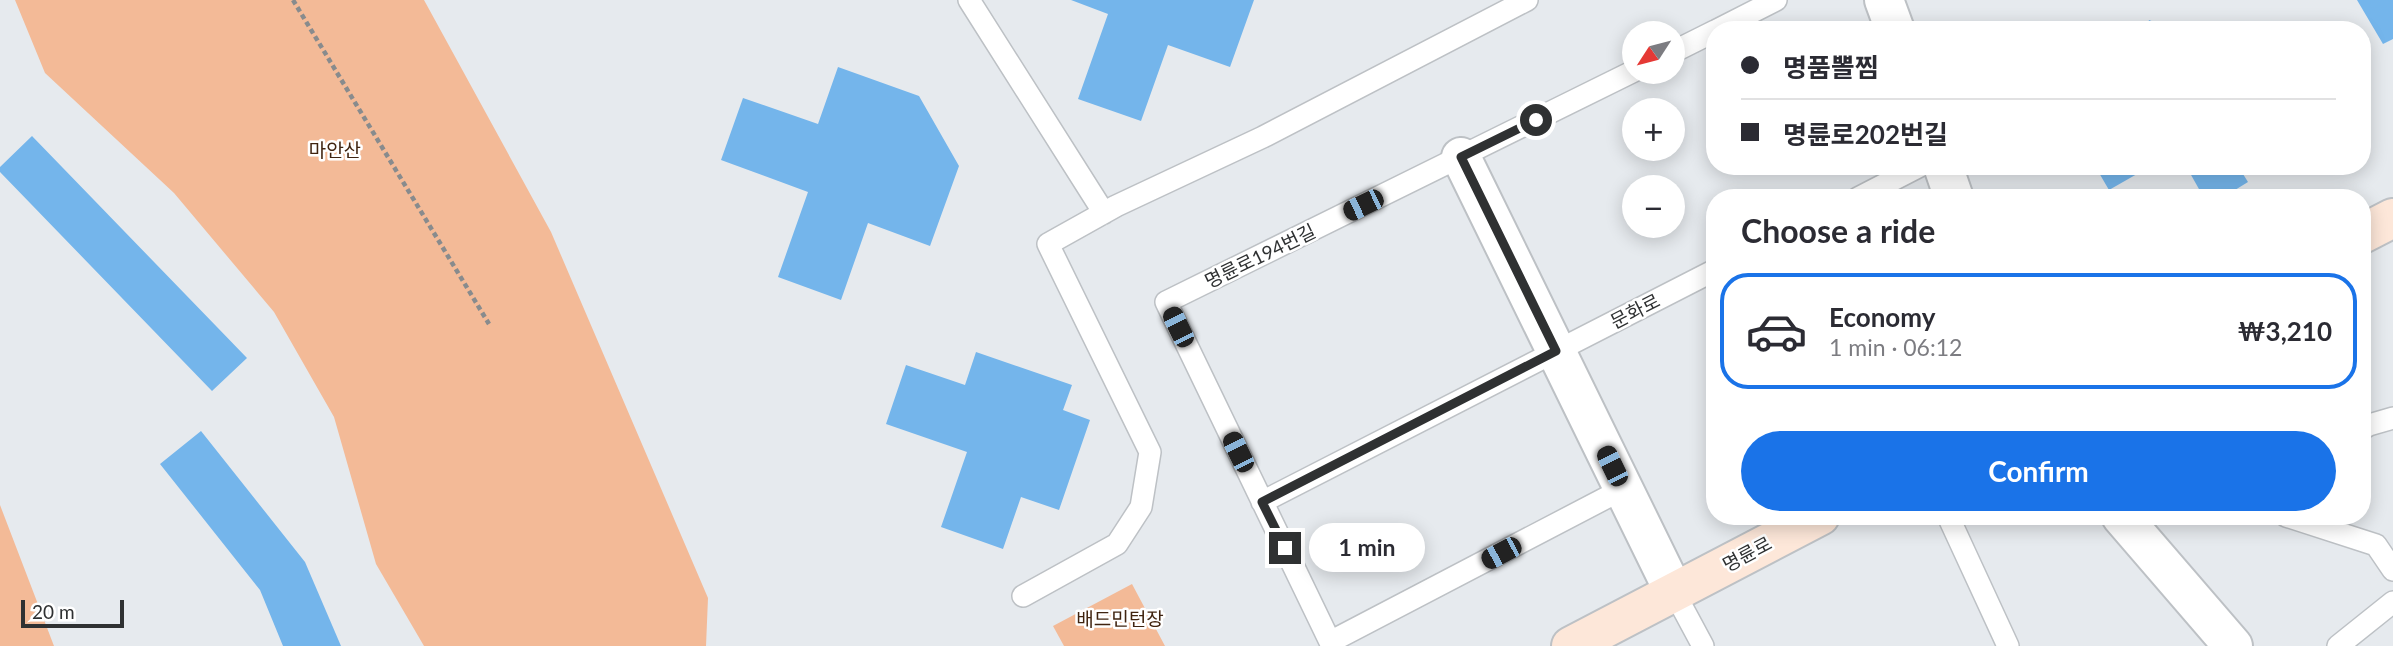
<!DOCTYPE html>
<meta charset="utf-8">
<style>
:root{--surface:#fff;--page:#f2f2f3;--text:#2b2b33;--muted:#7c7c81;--line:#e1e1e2;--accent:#1a73e8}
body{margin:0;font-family:Lato,"Noto Sans KR",sans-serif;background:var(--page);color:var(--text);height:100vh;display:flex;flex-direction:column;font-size:26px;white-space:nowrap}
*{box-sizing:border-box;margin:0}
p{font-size:23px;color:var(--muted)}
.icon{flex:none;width:38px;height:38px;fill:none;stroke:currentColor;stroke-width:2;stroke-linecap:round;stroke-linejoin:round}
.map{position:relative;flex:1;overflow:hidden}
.side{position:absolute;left:1706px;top:189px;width:665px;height:336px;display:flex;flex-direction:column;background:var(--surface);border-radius:28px;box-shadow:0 4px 18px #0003}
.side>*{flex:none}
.guide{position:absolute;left:1706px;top:21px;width:665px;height:154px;border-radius:28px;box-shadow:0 4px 18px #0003;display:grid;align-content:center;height:154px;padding:0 35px;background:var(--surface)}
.needle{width:46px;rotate:234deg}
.tools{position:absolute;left:1622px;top:21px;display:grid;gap:14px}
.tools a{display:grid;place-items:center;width:63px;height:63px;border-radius:50%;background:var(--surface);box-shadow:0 4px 18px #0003;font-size:35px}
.scale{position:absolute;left:21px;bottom:18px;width:103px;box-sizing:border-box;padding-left:7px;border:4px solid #2f3132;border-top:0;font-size:19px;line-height:24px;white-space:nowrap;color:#2f3132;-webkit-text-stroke:5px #fff;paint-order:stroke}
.end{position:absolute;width:32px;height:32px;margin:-16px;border:9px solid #2f3132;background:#fff;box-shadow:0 0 0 4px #fff}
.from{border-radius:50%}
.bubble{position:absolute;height:49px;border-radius:24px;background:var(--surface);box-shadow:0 4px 18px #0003;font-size:23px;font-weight:700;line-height:49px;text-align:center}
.car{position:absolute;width:21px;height:42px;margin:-21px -10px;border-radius:9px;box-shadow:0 0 5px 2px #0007;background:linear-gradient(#222 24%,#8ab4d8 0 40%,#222 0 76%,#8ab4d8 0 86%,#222 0)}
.guide b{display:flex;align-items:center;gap:24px;height:66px;font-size:26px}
.guide b+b{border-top:2px solid var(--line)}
.guide i{width:18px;height:18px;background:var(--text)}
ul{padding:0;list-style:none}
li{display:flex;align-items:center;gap:21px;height:116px;margin:0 14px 10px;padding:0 21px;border:4px solid var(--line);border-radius:28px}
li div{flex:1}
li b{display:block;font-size:26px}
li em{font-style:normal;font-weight:700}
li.selected{border-color:var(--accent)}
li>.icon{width:63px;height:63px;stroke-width:1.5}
h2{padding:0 35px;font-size:32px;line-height:84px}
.cta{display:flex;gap:14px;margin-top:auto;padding:14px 35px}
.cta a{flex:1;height:80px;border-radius:42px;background:var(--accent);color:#fff;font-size:28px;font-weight:700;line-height:80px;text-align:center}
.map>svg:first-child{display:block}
.green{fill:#f3ba97}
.building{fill:#74b5eb}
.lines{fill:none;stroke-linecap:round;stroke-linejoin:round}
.service-casing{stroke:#bdc1c5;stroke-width:24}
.minor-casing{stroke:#bdc1c5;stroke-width:42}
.tertiary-casing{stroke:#bdc1c5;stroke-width:42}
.secondary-casing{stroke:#bdc1c5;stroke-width:42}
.path{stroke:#888b8d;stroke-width:4.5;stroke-dasharray:5 3.5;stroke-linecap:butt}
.service{stroke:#fff;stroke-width:21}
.minor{stroke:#fff;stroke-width:38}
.tertiary{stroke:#fff;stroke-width:38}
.secondary{stroke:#fde7d9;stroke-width:38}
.route{stroke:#2f3132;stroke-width:9}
.labels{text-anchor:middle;stroke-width:5;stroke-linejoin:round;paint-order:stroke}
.park-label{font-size:19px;fill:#402410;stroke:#fff}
.street-label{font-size:19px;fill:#2f3132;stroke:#fff}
</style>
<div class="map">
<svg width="2393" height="646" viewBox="0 0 2393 646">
<rect width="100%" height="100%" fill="#e6eaee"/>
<path class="green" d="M 15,0 L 424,0 L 551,232 L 708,598 L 706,646 L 424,646 L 376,564 L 334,417 L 274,312 L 174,193 L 45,73 Z
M 0,505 L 54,646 L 0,646 Z
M 1132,584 L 1165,646 L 1064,646 L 1053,626 Z"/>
<path class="building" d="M 1071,0 L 1254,0 L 1230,67 L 1168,45 L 1141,121 L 1078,99 L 1108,14 Z
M 2357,0 L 2393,0 L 2393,39 L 2383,44 Z
M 2149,20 L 2173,30 L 2146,30 Z
M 838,67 L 919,96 L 959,166 L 930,246 L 868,223 L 841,300 L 778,277 L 808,192 L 721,160 L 743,98 L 818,124 Z
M 32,136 L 247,358 L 212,391 L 0,172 L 0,167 Z
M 2095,166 L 2151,166 L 2109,190 Z
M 2186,166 L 2238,166 L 2248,182 L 2222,198 L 2204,198 Z
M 976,352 L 1072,385 L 1063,410 L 1090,420 L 1059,510 L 1021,497 L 1003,549 L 941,527 L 967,452 L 886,424 L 906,365 L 965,385 Z
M 201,431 L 305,562 L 341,646 L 283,646 L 260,590 L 160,464 Z"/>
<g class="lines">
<g class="service-casing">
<path id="service" d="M 969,0 L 1104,213
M 1717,30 L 1776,0
M 1673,52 L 1715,31
M 1858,198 L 1920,166
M 2362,429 L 2369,425 L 2393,418
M 1262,502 L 1715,270
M 1948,516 L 2008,646
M 2286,516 L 2376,545 L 2393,570
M 1674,592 L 1703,646
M 1023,596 L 1117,544 L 1141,507 L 1150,452 L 1048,244 L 1116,206 L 1263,137 L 1527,0
M 1330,642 L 1623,489
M 1332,646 L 1166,302 L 1634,71
M 2338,646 L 2393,602"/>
</g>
<g class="minor-casing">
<path id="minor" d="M 1461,157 L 1674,592
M 2121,516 L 2233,646"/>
</g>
<g class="tertiary-casing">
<path id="tertiary" d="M 1884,0 L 1895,30
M 1943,166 L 1954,198"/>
</g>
<g class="secondary-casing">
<path id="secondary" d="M 2362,234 L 2393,218
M 1571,646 L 1820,516"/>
</g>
<path class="path" d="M 293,0 L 489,324"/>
<use href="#service" class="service"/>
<use href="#minor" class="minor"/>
<use href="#tertiary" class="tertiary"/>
<use href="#secondary" class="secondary"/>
</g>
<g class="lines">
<path class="route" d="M 1285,548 L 1262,502 L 1556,351 L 1461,157 L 1536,120"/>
</g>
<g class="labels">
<g class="park-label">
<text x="335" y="157">마안산</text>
<text x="1120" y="626">배드민턴장</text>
</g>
<g class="street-label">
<text transform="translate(1260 256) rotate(-26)" y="7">명륜로194번길</text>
<text transform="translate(1635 311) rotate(-27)" y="7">문화로</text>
<text transform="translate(1747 554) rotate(-28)" y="7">명륜로</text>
</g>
</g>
</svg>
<div class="tools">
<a><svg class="needle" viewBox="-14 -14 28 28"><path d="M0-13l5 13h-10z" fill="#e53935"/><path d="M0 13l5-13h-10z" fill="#7c7c81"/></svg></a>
<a>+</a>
<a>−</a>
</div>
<div class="scale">20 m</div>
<i class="end from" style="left:1536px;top:120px"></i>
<i class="end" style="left:1285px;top:548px"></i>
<div class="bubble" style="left:1309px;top:523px;width:116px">1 min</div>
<i class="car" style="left:1363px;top:205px;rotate:244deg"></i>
<i class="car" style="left:1178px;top:327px;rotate:334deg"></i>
<i class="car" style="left:1238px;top:452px;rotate:334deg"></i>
<i class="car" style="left:1612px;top:466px;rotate:334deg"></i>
<i class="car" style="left:1501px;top:553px;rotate:242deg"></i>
<div class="guide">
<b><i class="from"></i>명품뽈찜</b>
<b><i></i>명륜로202번길</b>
</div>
<section class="side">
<h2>Choose a ride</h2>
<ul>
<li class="selected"><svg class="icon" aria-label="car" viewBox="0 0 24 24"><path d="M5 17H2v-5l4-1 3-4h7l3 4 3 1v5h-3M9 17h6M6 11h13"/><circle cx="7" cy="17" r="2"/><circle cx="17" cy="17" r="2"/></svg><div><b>Economy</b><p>1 min · 06:12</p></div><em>₩3,210</em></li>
</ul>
<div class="cta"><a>Confirm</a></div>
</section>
</div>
